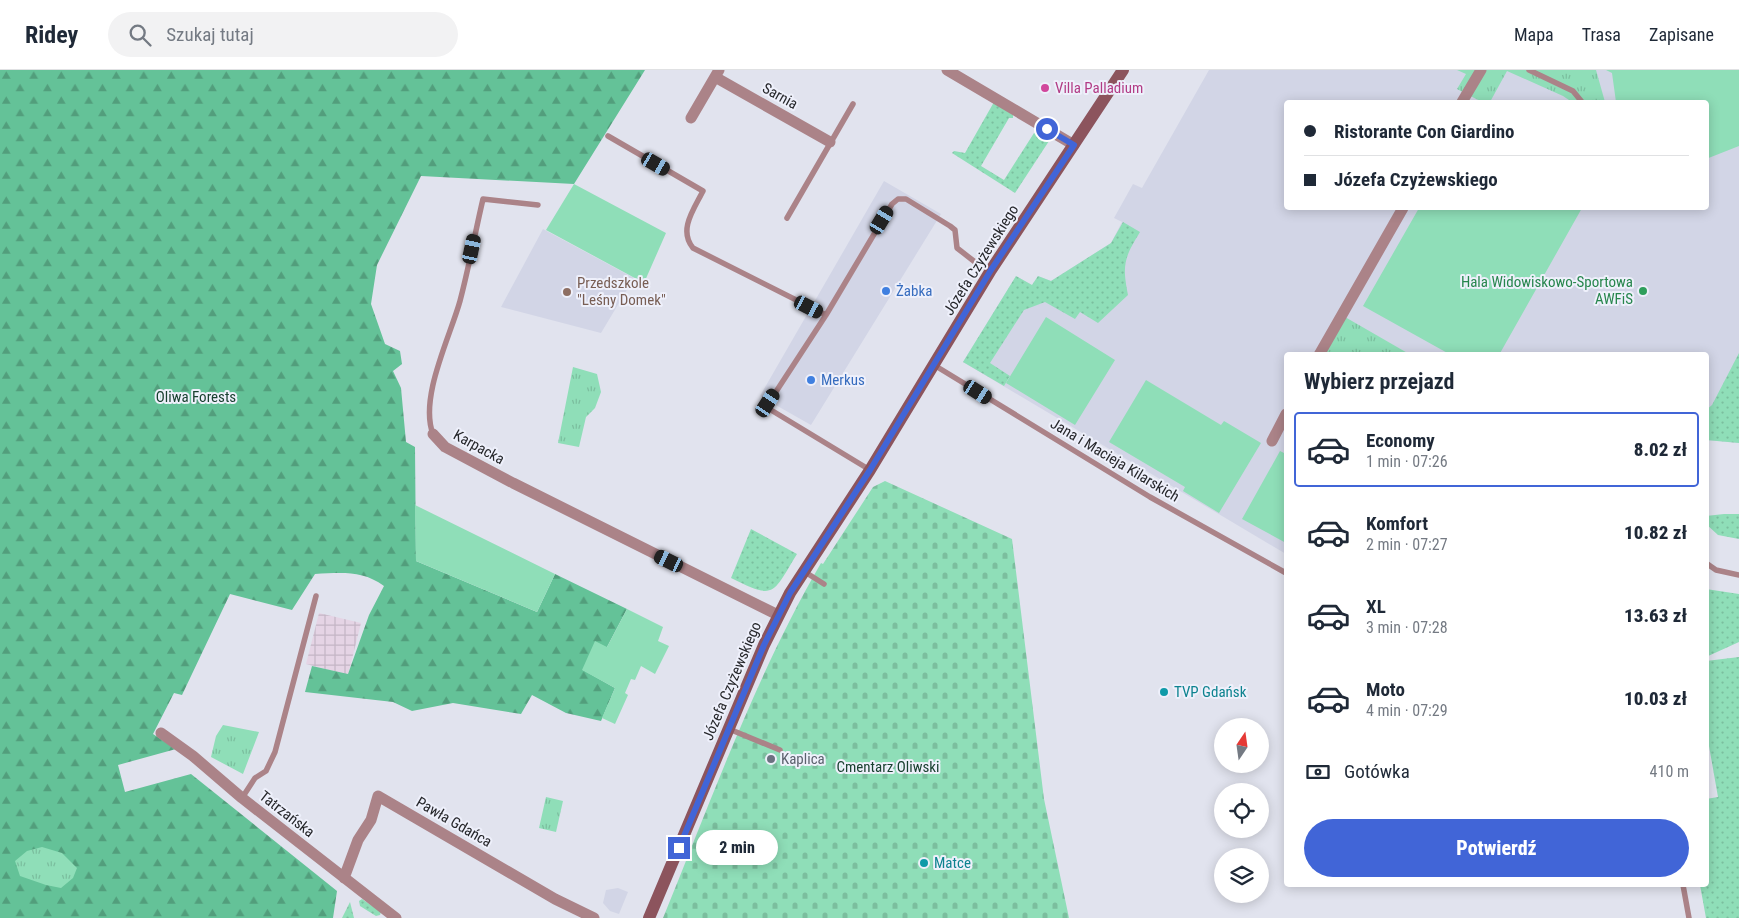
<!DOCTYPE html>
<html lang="pl">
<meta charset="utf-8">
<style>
:root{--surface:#fff;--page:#f2f2f3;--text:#1f2937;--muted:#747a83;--line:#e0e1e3;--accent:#4165d7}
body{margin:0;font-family:"Roboto Condensed",sans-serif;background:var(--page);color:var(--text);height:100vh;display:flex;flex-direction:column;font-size:19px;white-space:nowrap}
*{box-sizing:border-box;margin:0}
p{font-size:16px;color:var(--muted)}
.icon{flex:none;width:28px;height:28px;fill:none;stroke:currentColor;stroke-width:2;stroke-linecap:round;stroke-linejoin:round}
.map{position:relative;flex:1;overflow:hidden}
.details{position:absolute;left:1284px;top:282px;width:425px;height:535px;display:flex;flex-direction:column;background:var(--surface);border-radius:5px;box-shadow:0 2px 12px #0003}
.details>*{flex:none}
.top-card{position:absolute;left:1284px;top:30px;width:425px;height:110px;border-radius:5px;box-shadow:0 2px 12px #0003;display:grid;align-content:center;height:110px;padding:0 20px;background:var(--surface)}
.needle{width:32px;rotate:13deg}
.buttons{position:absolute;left:1214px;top:648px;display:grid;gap:10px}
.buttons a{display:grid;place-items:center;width:55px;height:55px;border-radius:50%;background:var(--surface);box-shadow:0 2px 12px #0003;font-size:25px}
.end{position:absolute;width:22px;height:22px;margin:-11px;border:6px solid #4165d7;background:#fff;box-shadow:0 0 0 2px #fff}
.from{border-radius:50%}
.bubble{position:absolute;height:35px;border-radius:18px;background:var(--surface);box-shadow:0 2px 12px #0003;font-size:16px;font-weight:800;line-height:35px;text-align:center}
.car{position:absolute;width:15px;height:30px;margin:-15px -8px;border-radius:6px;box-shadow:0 0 4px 1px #0007;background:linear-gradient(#222 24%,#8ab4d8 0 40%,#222 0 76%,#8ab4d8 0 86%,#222 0)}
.top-card b{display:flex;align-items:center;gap:18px;height:48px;font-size:19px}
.top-card b+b{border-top:1px solid var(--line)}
.top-card i{width:12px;height:12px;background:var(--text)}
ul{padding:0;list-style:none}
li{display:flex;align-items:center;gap:15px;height:75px;margin:0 10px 8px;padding:0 10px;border:2px solid transparent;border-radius:5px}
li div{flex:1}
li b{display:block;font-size:19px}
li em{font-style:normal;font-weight:800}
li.on{border-color:var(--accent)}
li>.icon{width:45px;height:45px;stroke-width:1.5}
h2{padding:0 20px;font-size:22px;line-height:60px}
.pay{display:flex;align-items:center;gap:12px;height:55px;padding:0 20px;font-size:19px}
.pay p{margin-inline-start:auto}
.action{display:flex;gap:10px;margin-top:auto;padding:10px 20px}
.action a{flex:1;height:58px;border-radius:30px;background:var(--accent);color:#fff;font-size:20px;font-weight:800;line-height:58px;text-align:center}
header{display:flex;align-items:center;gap:30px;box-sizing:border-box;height:70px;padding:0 25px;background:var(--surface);border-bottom:1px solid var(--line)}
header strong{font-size:24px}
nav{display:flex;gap:28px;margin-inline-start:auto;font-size:18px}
.search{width:350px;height:45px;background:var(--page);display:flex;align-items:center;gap:12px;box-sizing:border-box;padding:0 18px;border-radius:28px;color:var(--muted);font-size:19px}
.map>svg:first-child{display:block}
.built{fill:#d2d5e6;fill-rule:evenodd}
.industrial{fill:url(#industrial-grid)}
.grass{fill:url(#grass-dots)}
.forest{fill:url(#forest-firs)}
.cemetery{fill:url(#cemetery-stones)}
.park{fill:url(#park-tufts)}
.garden{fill:#8fdeb8}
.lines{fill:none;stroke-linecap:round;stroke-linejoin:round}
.lane{stroke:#ab8388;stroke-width:5.5}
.street{stroke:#ab8388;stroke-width:11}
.secondary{stroke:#8c545d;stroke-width:12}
.route{stroke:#4165d7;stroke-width:6}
.hotel-dot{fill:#d1479c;stroke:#eef0fb;stroke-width:2}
.shop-dot{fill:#3f7fe0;stroke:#eef0fb;stroke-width:2}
.leisure-dot{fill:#2e9e5b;stroke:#eef0fb;stroke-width:2}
.education-dot{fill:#8d6e63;stroke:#eef0fb;stroke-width:2}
.culture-dot{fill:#0f9aa8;stroke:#eef0fb;stroke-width:2}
.worship-dot{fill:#6b7280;stroke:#eef0fb;stroke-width:2}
.labels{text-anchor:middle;stroke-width:4;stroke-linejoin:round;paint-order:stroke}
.hotel-label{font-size:15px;fill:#b23c85;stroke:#eef0fb;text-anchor:start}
.street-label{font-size:15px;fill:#26272b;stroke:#eef0fb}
.leisure-label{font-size:15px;fill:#27864d;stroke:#eef0fb;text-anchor:end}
.education-label{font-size:15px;fill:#785e54;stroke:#eef0fb;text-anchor:start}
.shop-label{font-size:15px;fill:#366cbe;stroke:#eef0fb;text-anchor:start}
.park-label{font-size:15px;fill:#18402f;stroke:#eef0fb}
.culture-label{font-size:15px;fill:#0d838f;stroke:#eef0fb;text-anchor:start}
.worship-label{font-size:15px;fill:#5b616d;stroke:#eef0fb;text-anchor:start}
</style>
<header>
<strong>Ridey</strong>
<div class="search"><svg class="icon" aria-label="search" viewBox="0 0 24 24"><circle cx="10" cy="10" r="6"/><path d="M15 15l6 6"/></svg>Szukaj tutaj</div>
<nav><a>Mapa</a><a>Trasa</a><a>Zapisane</a></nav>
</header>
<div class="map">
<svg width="1739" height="848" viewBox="0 0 1739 848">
<defs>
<pattern id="industrial-grid" width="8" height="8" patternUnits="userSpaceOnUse" patternTransform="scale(1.25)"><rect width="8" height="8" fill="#e5d4e5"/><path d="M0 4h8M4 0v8" fill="none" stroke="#c4b6c5"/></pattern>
<pattern id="grass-dots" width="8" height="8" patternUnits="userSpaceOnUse" patternTransform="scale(1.25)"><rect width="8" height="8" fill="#8fdeb8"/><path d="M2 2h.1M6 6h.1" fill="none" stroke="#7bbe9e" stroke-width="1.8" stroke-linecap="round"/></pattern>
<pattern id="forest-firs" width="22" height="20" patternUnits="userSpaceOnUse" patternTransform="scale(1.25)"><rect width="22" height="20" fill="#64c298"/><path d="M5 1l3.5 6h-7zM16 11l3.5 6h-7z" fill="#529e7c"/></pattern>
<pattern id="cemetery-stones" width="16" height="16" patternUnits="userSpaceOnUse" patternTransform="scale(1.25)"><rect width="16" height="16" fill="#8fdeb8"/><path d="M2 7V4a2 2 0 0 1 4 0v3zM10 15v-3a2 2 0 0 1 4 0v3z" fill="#7bbe9e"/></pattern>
<pattern id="park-tufts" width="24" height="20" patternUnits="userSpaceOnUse" patternTransform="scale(1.25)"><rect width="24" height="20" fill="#8fdeb8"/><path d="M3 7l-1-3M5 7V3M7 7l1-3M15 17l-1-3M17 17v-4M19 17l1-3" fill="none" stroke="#7bbe9e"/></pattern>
</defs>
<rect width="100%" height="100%" fill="#e1e3ee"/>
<path class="built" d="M 1209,0 L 1739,0 L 1739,373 L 1706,370 L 1706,285 L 1411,285 L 1345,248 L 1324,285 L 1286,285 L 1286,352 L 1283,357 L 1286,359 L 1286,484 L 963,292 L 1016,206 L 1032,215 L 1038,206 L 1051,211 L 1111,173 L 1122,152 L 1114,148 L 1133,114 L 1142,118 ZM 1286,32 L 1706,32 L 1706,138 L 1286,138 Z
M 884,111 L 941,144 L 811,355 L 760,326 Z
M 543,159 L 634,208 L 601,263 L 501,237 Z
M 618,818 L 628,822 L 619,844 L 610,841 L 603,833 L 606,820 Z"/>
<path class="industrial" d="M 319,543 L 361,553 L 348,605 L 306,594 Z"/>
<path class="grass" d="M 994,32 L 1013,45 L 1013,48 L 1009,48 L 981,96 L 1004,110 L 1034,63 L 1049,71 L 1015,123 L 952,83 L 954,81 L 965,83 Z
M 1123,152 L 1140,162 C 1124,188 1122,195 1128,225 L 1098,253 L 1080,242 L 1075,249 L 1045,232 L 1024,240 L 990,293 L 1010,306 L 1004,316 L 963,292 L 1016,206 L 1032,215 L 1038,206 L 1051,211 L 1111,173 Z
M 1739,283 L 1739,373 L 1706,370 L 1706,340 L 1712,335 Z
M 1724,444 L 1739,444 L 1739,469 L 1718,465 L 1706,454 L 1706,446 Z
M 751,459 L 797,484 C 772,525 775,530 731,508 Z
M 1706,519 L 1739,524 L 1739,572 L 1706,587 Z
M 1739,587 L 1739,848 L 1706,848 L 1700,815 L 1706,815 L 1706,729 L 1718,727 L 1706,659 L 1706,591 Z
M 362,829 L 381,842 L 380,845 L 376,846 L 360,836 L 359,831 Z
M 350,832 L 354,848 L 342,848 Z"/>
<path class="forest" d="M 0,0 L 645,0 L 574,114 L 421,106 L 377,195 L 371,234 L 385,274 L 400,281 L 402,294 L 393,301 L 401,318 L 406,372 L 415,377 L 416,491 L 537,542 L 555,504 L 627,539 L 607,577 L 583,600 L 615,618 L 601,651 L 566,643 L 532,625 L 521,644 L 453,633 L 412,641 L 393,632 L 305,622 L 312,596 L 348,604 L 369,545 L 384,516 C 362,500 341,503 315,504 L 292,540 L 230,524 L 182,625 L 174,623 L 153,664 L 176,679 L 118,695 L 125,722 L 191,704 L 337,821 L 333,848 L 0,848 Z"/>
<path class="cemetery" d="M 885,411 L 1012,469 L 1044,729 L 1069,848 L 663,848 C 712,728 757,603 821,493 L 823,494 L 873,417 Z"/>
<path class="park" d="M 1457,0 L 1596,0 L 1605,32 L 1572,32 L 1563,26 L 1507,1 L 1490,32 L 1482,32 L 1457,19 L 1466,4 Z
M 1345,247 L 1411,285 L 1324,285 Z
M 573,297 L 597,304 L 601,322 L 595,338 L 586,347 L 579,377 L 558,373 Z
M 223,655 L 259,662 L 243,704 L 211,687 L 216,666 Z
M 546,727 L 563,731 L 556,762 L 539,758 Z
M 42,777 L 62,783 L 77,798 L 73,808 L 61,818 L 46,815 L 20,806 L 15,791 L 27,781 Z"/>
<path class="garden" d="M 1606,0 L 1739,0 L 1739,76 L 1706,89 L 1706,32 L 1616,32 L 1612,3 Z
M 574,114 L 666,163 L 644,213 L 546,160 Z
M 1419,138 L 1582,138 L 1499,285 L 1451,285 L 1363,236 Z
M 1046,247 L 1115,290 L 1075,355 L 1006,313 Z
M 1146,310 L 1221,355 L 1224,351 L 1261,373 L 1219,443 L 1183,421 L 1185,417 L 1109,372 Z
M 1280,381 L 1286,384 L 1286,473 L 1242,449 Z
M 415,435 L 555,504 L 537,542 L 416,491 Z
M 627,539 L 663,557 L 658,571 L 669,576 L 655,604 L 641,596 L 635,610 L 631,609 L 625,623 L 628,625 L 615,654 L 602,648 L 615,618 L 582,600 L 595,571 L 607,577 Z"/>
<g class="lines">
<path class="lane" d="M 1529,0 L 1573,21 L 1582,32
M 608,66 L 703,121 C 694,139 678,160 693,178 L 826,245 L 766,337 L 870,400
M 787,148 L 853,34
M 826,245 L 892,134 L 898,129 L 906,129 L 950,156 L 955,160 L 957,178 L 975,192 L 991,200
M 934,295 L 1150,427 L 1286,503
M 433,364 C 419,328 450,267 460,231 C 469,197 475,163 483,129 L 538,135
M 1706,493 L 1716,500 L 1739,505
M 805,502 L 824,514
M 729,659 L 780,680
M 242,728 L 255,708 L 266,701 L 275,682 L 316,526
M 1683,815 L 1689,848"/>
<path class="street" d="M 947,0 L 1074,75
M 715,7 L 830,72
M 1462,32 L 1481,0
M 691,48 L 719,0
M 1319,285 L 1403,138
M 433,364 L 445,377 L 513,413 L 778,545
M 1272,371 L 1286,344
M 161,663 L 193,686 L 242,728 L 396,848
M 344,808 L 358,770 L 371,750 L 378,726 L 555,829 L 594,848"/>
<path class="secondary" d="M 649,848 L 764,575 L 790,523 L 870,400 L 991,200 L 1123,0"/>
</g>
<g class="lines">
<path class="route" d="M 679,778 L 764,575 L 790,523 L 870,400 L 991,200 L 1074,75 L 1047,59"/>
</g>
<circle class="hotel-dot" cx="1045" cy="18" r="5"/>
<g class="shop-dot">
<circle cx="886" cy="221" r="5"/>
<circle cx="811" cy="310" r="5"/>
</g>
<circle class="leisure-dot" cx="1643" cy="221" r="5"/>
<circle class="education-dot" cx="567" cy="222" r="5"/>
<g class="culture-dot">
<circle cx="1164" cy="622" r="5"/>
<circle cx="924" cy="793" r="5"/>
</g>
<circle class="worship-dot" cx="771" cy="689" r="5"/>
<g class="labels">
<g class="hotel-label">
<text x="1055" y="23">Villa Palladium</text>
</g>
<g class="street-label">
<text transform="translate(780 26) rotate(29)" y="5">Sarnia</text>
<text transform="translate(981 190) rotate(-58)" y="5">Józefa Czyżewskiego</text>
<text transform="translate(479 377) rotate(29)" y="5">Karpacka</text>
<text transform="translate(1115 390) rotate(31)" y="5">Jana i Macieja Kilarskich</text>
<text transform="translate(732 611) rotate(-67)" y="5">Józefa Czyżewskiego</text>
<text transform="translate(287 744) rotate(38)" y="5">Tatrzańska</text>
<text transform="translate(454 752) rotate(30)" y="5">Pawła Gdańca</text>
</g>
<g class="leisure-label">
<text x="1633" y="217">Hala Widowiskowo-Sportowa<tspan x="1633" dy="17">AWFiS</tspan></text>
</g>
<g class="education-label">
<text x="577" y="218">Przedszkole<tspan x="577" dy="17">"Leśny Domek"</tspan></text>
</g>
<g class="shop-label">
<text x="896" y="226">Żabka</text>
<text x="821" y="315">Merkus</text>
</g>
<g class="park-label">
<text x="196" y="332">Oliwa Forests</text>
<text x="888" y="702">Cmentarz Oliwski</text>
</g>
<g class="culture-label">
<text x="1174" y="627">TVP Gdańsk</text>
<text x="934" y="798">Matce</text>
</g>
<g class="worship-label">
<text x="781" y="694">Kaplica</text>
</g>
</g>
</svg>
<div class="buttons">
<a><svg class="needle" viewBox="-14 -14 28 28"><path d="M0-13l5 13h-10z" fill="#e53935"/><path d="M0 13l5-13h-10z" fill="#747a83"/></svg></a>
<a><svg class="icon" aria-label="locate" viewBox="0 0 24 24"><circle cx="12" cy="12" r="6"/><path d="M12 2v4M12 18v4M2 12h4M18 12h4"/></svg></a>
<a><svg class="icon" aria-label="layers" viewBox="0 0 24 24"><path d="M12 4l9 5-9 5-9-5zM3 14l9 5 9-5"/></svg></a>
</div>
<i class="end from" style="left:1047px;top:59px"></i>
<i class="end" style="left:679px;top:778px"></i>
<div class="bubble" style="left:696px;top:760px;width:82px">2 min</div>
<i class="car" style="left:656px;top:94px;rotate:120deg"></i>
<i class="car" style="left:882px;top:150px;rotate:31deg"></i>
<i class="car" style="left:472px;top:179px;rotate:12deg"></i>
<i class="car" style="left:809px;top:237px;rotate:117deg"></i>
<i class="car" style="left:978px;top:322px;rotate:122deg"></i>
<i class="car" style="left:768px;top:333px;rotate:33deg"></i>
<i class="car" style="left:669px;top:491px;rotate:296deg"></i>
<div class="top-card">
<b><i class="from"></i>Ristorante Con Giardino</b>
<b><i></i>Józefa Czyżewskiego</b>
</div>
<section class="details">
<h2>Wybierz przejazd</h2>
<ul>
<li class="on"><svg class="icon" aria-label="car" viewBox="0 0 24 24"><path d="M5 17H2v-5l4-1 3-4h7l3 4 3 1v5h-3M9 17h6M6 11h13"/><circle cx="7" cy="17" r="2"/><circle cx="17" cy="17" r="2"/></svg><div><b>Economy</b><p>1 min · 07:26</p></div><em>8.02 zł</em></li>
<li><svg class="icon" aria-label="car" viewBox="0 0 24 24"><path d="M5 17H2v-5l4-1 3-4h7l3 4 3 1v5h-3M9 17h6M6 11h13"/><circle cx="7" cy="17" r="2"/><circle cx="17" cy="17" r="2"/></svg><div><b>Komfort</b><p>2 min · 07:27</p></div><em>10.82 zł</em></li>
<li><svg class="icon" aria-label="car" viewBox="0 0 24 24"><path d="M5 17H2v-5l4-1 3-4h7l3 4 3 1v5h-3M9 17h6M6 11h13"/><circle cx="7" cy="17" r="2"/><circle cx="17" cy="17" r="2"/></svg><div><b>XL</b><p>3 min · 07:28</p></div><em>13.63 zł</em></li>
<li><svg class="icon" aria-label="car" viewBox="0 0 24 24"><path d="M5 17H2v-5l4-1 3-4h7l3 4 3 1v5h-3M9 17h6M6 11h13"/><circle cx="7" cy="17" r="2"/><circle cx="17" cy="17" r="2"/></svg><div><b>Moto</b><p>4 min · 07:29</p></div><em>10.03 zł</em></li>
</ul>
<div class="pay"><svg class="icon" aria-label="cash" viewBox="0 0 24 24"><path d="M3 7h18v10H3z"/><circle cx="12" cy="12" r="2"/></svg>Gotówka<p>410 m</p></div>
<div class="action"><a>Potwierdź</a></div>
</section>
</div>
